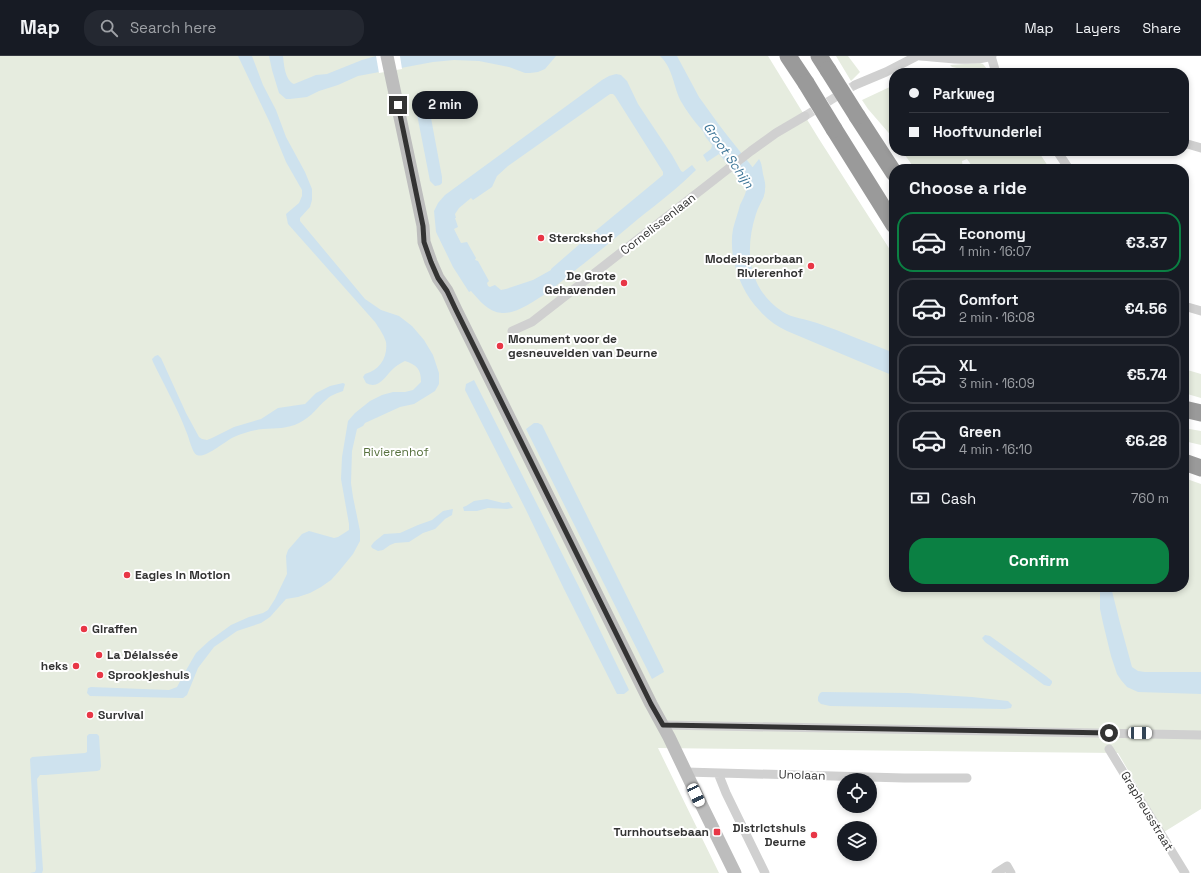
<!DOCTYPE html>
<meta charset="utf-8">
<style>
:root{--surface:#171b24;--page:#242831;--text:#f1f3f6;--muted:#9ea1a6;--line:#363941;--accent:#0b8043}
body{margin:0;font-family:"Space Grotesk",sans-serif;background:var(--page);color:var(--text);height:100vh;display:flex;flex-direction:column;font-size:15px;white-space:nowrap}
*{box-sizing:border-box;margin:0}
p{font-size:13px;color:var(--muted)}
.icon{flex:none;width:22px;height:22px;fill:none;stroke:currentColor;stroke-width:2;stroke-linecap:round;stroke-linejoin:round}
.map{position:relative;flex:1;overflow:hidden}
.side{position:absolute;left:889px;top:108px;width:300px;height:428px;display:flex;flex-direction:column;background:var(--surface);border-radius:16px;box-shadow:0 2px 6px #0003}
.side>*{flex:none}
.banner{position:absolute;left:889px;top:12px;width:300px;height:88px;border-radius:16px;box-shadow:0 2px 6px #0003;display:grid;align-content:center;height:88px;padding:0 20px;background:var(--surface)}
.buttons{position:absolute;left:837px;top:717px;display:grid;gap:8px}
.buttons a{display:grid;place-items:center;width:40px;height:40px;border-radius:50%;background:var(--surface);box-shadow:0 2px 6px #0003;font-size:20px}
.end{position:absolute;width:18px;height:18px;margin:-9px;border:5px solid #333;background:#fff;box-shadow:0 0 0 2px #fff}
.from{border-radius:50%}
.bubble{position:absolute;height:28px;border-radius:14px;background:var(--surface);box-shadow:0 2px 6px #0003;font-size:13px;font-weight:600;line-height:28px;text-align:center}
.car{position:absolute;width:12px;height:24px;margin:-12px -6px;border-radius:5px;box-shadow:0 0 3px 1px #0007;background:linear-gradient(#fff 24%,#345 0 40%,#fff 0 76%,#345 0 86%,#fff 0)}
.banner b{display:flex;align-items:center;gap:14px;height:38px;font-size:15px}
.banner b+b{border-top:1px solid var(--line)}
.banner i{width:10px;height:10px;background:var(--text)}
ul{padding:0;list-style:none}
li{display:flex;align-items:center;gap:12px;height:60px;margin:0 8px 6px;padding:0 12px;border:2px solid var(--line);border-radius:16px}
li div{flex:1}
li b{display:block;font-size:15px}
li em{font-style:normal;font-weight:600}
li.current{border-color:var(--accent)}
li>.icon{width:36px;height:36px;stroke-width:1.5}
h2{padding:0 20px;font-size:18px;line-height:48px}
.pay{display:flex;align-items:center;gap:10px;height:44px;padding:0 20px;font-size:15px}
.pay p{margin-inline-start:auto}
.action{display:flex;gap:8px;margin-top:auto;padding:8px 20px}
.action a{flex:1;height:46px;border-radius:16px;background:var(--accent);color:#fff;font-size:16px;font-weight:600;line-height:46px;text-align:center}
header{display:flex;align-items:center;gap:24px;box-sizing:border-box;height:56px;padding:0 20px;background:var(--surface);border-bottom:1px solid var(--line)}
header strong{font-size:19px}
nav{display:flex;gap:22px;margin-inline-start:auto;font-size:14px}
.search{width:280px;height:36px;background:var(--page);display:flex;align-items:center;gap:10px;box-sizing:border-box;padding:0 14px;border-radius:16px;color:var(--muted);font-size:15px}
.map>svg:first-child{display:block}
.green{fill:#e6ecdf}
.water{fill:#cee2ee;fill-rule:evenodd}
.pier{fill:#fff}
.lines{fill:none;stroke-linecap:round;stroke-linejoin:round}
.river{stroke:#cee2ee;stroke-width:18}
.street-tunnel{stroke:#d6d6d6;stroke-width:9;stroke-dasharray:9 4.5;stroke-linecap:butt}
.street{stroke:#d0d0d0;stroke-width:9}
.secondary{stroke:#bdbdbd;stroke-width:13}
.highway{stroke:#9a9a9a;stroke-width:17}
.highway-bridge{stroke:#9a9a9a;stroke-width:17}
.route{stroke:#333;stroke-width:5}
.poi-dot{fill:#e83646;stroke:#fff;stroke-width:1.5}
.labels{text-anchor:middle;stroke-width:4;stroke-linejoin:round;paint-order:stroke}
.street-label{font-size:12px;fill:#333;stroke:#fff}
.poi-label{font-size:12px;font-weight:bold;fill:#333;stroke:#fff;text-anchor:start}
.park-label{font-size:12px;fill:#57713e;stroke:#fff}
.water-label{font-size:13px;font-style:italic;fill:#3e7698;stroke:#fff}
</style>
<header>
<strong>Map</strong>
<div class="search"><svg class="icon" aria-label="search" viewBox="0 0 24 24"><circle cx="10" cy="10" r="6"/><path d="M15 15l6 6"/></svg>Search here</div>
<nav><a>Map</a><a>Layers</a><a>Share</a></nav>
</header>
<div class="map">
<svg width="1201" height="817" viewBox="0 0 1201 817">
<rect width="100%" height="100%" fill="#fff"/>
<path class="green" d="M 0,0 L 768,0 L 819,83 L 894,200 L 894,531 L 1184,531 L 1184,422 L 1201,428 L 1201,753 L 1164,776 L 1118,697 L 658,692 L 719,817 L 0,817 Z
M 836,0 L 848,0 L 860,16 L 851,25 Z
M 980,7 L 983,8 L 987,13 L 971,15 L 952,11 L 950,9 Z
M 894,29 L 894,83 L 868,53 L 862,44 Z
M 902,95 L 1038,95 L 1050,113 L 974,113 L 967,103 L 962,105 L 963,113 L 915,113 Z
M 1184,313 L 1201,318 L 1201,342 L 1184,337 Z
M 1184,372 L 1201,375 L 1201,389 L 1184,385 Z"/>
<path class="water" d="M 238,0 L 252,0 L 263,29 L 276,54 L 286,81 L 305,116 L 312,133 L 312,144 L 310,151 L 300,162 L 300,165 L 365,243 L 381,254 L 399,260 L 412,270 L 424,284 L 433,299 L 439,317 L 439,328 L 435,335 L 414,348 L 400,351 L 365,367 L 363,370 L 357,373 L 352,395 L 351,427 L 353,441 L 360,475 L 360,485 L 353,498 L 340,514 L 331,524 L 321,531 L 310,537 L 298,541 L 286,543 L 270,561 L 261,567 L 237,575 L 214,591 L 198,612 L 187,639 L 183,642 L 90,640 L 87,637 L 88,632 L 91,631 L 169,634 L 177,631 L 185,616 L 196,597 L 209,585 L 231,569 L 249,561 L 263,557 L 268,554 L 275,543 L 287,518 L 286,500 L 288,494 L 302,478 L 309,475 L 334,482 L 338,481 L 349,474 L 349,468 L 341,423 L 342,401 L 348,365 L 355,357 L 370,345 L 382,339 L 393,336 L 405,336 L 413,334 L 421,326 C 421,313 417,309 405,305 C 401,307 397,309 394,312 C 385,320 379,334 366,327 L 363,321 L 365,318 C 380,314 388,301 386,286 C 384,279 379,272 375,266 L 288,168 L 286,158 L 299,147 L 302,140 L 302,134 L 286,106 L 270,67 Z
M 269,0 L 283,0 C 284,9 285,24 294,28 L 316,19 L 327,18 L 362,4 L 376,0 L 556,0 L 545,13 L 538,16 L 530,17 L 525,17 L 509,11 L 479,5 L 454,4 L 433,6 L 358,20 L 338,29 L 319,35 L 307,41 L 290,43 L 286,43 L 279,37 L 272,14 Z
M 660,0 L 677,0 L 699,41 L 735,91 L 723,100 L 719,98 L 707,106 L 703,99 L 711,93 L 713,87 C 702,74 690,61 682,47 C 673,32 674,13 660,0 Z
M 616,18 L 621,19 L 627,25 L 638,48 L 672,99 L 681,115 L 683,116 L 692,109 L 696,114 C 678,132 658,147 638,163 C 619,179 601,194 582,209 C 564,223 524,259 502,257 C 488,256 479,244 471,235 L 469,236 L 453,211 L 436,176 L 434,155 L 438,147 L 445,139 L 602,24 L 609,20 ZM 610,38 L 613,38 L 615,40 L 663,116 L 663,119 L 582,186 L 583,187 L 582,186 L 551,213 L 551,214 L 533,224 L 506,233 L 501,234 L 495,229 L 490,231 L 488,230 L 487,227 L 489,225 L 478,205 L 475,204 L 476,202 L 467,186 L 461,187 L 454,173 L 458,171 L 455,162 L 456,162 L 455,158 L 459,152 L 471,142 L 473,144 L 492,131 L 497,120 L 508,110 Z
M 422,41 L 428,46 L 442,121 L 442,127 L 440,129 L 435,130 L 430,125 L 415,48 L 417,42 Z
M 759,103 C 762,108 762,112 763,118 C 764,122 766,128 765,133 C 765,142 758,150 756,158 C 744,195 748,233 783,256 C 792,262 806,263 817,267 C 843,276 868,287 894,297 L 894,320 L 787,275 C 777,270 768,264 760,255 C 740,235 728,201 733,173 C 735,165 738,157 740,149 C 742,144 745,140 746,135 L 746,131 L 740,122 L 752,112 Z
M 158,299 L 161,302 L 186,357 L 199,381 L 202,383 L 207,384 L 212,382 L 234,371 L 261,363 L 278,352 L 305,348 L 316,337 L 330,330 L 343,327 L 345,328 L 343,335 C 338,337 331,339 327,343 C 316,352 313,360 299,367 C 287,373 276,372 263,373 C 253,374 243,377 234,381 C 225,385 205,403 197,399 C 192,397 189,381 186,375 C 177,351 164,329 153,306 L 152,303 L 155,300 Z
M 474,324 L 578,529 L 629,634 L 624,638 L 617,638 L 564,533 L 526,454 L 465,334 L 466,328 Z
M 534,367 L 538,367 L 542,369 L 663,613 L 664,616 L 652,623 L 526,373 Z
M 487,443 L 503,447 L 509,446 L 513,452 L 507,453 L 488,452 L 477,455 L 464,455 L 463,451 L 466,450 L 474,445 Z
M 453,453 L 452,459 L 445,463 L 435,473 L 423,477 L 409,486 L 395,487 L 390,489 L 383,494 L 378,495 L 372,492 L 371,490 L 374,486 L 384,478 L 400,477 L 418,469 L 432,464 L 443,455 Z
M 1100,531 L 1111,531 L 1120,567 L 1132,611 L 1138,615 L 1145,616 L 1201,616 L 1201,638 L 1138,636 L 1127,631 L 1121,624 L 1117,618 L 1111,600 L 1103,567 L 1100,553 Z
M 985,579 L 990,580 L 1046,620 L 1052,625 L 1052,627 L 1050,630 L 1048,630 L 1044,629 L 985,586 L 982,582 Z
M 822,636 L 908,637 L 972,641 L 1008,645 L 1012,649 L 1011,652 L 1005,653 L 830,650 L 821,648 L 818,645 L 818,641 L 820,637 Z
M 89,678 L 97,678 L 99,680 L 101,710 L 100,714 L 97,715 L 45,719 L 40,719 L 37,723 L 43,814 L 42,817 L 30,817 L 35,816 L 36,813 L 30,703 L 32,701 L 85,697 L 87,696 L 87,680 Z"/>
<path class="pier" d="M 376,0 L 400,0 L 402,13 L 379,17 Z"/>
<g class="lines">
<path class="river" d="M 713,76 L 753,126 L 756,132 L 755,138"/>
<path class="street-tunnel" d="M 805,60 L 855,29"/>
<path class="street" d="M 920,0 C 941,1 972,7 992,0
M 991,0 L 996,17
M 855,29 L 886,16 L 917,0
M 1184,87 L 1201,92
M 1057,95 L 1069,113
M 1184,250 L 1201,255
M 512,275 L 532,266 L 751,95 L 776,77 L 805,60
M 663,669 L 1201,679
M 1109,693 L 1185,817
M 686,716 L 904,722 L 967,722
M 718,717 L 726,737 L 765,817
M 996,817 L 1007,810 L 1011,817"/>
<path class="secondary" d="M 387,0 L 423,170 L 424,186 L 431,206 L 438,222 L 447,235 L 456,254 L 651,648 L 669,681 L 702,750 L 735,817"/>
<path class="highway" d="M 788,0 L 806,27
M 819,0 L 828,14
M 857,60 L 894,117
M 834,73 L 894,169
M 1184,353 L 1201,357
M 1184,406 L 1201,412"/>
<path class="highway-bridge" d="M 828,14 L 857,60
M 806,27 L 834,73"/>
</g>
<g class="lines">
<path class="route" d="M 398,49 L 423,170 L 424,186 L 431,206 L 438,222 L 447,235 L 456,254 L 651,648 L 663,669 L 1109,677"/>
</g>
<g class="poi-dot">
<circle cx="541" cy="182" r="4"/>
<circle cx="811" cy="210" r="4"/>
<circle cx="624" cy="227" r="4"/>
<circle cx="500" cy="290" r="4"/>
<circle cx="127" cy="519" r="4"/>
<circle cx="84" cy="573" r="4"/>
<circle cx="99" cy="599" r="4"/>
<circle cx="76" cy="610" r="4"/>
<circle cx="100" cy="619" r="4"/>
<circle cx="90" cy="659" r="4"/>
<rect x="713" y="772" width="8" height="8" rx="2"/>
<circle cx="814" cy="779" r="4"/>
</g>
<g class="labels">
<g class="street-label">
<text transform="translate(658 168) rotate(-38)" y="4">Cornelissenlaan</text>
<text transform="translate(802 719) rotate(2)" y="4">Unolaan</text>
<text transform="translate(1147 755) rotate(59)" y="4">Grapheusstraat</text>
</g>
<g class="poi-label">
<text x="549" y="186">Sterckshof</text>
<text x="803" y="207" text-anchor="end">Modelspoorbaan<tspan x="803" dy="14">Rivierenhof</tspan></text>
<text x="616" y="224" text-anchor="end">De Grote<tspan x="616" dy="14">Gehavenden</tspan></text>
<text x="508" y="287">Monument voor de<tspan x="508" dy="14">gesneuvelden van Deurne</tspan></text>
<text x="135" y="523">Eagles in Motion</text>
<text x="92" y="577">Giraffen</text>
<text x="107" y="603">La Délaissée</text>
<text x="68" y="614" text-anchor="end">heks</text>
<text x="108" y="623">Sprookjeshuis</text>
<text x="98" y="663">Survival</text>
<text x="806" y="776" text-anchor="end">Districtshuis<tspan x="806" dy="14">Deurne</tspan></text>
<text x="709" y="780" text-anchor="end">Turnhoutsebaan</text>
</g>
<g class="park-label">
<text x="396" y="400">Rivierenhof</text>
</g>
<g class="water-label">
<text transform="translate(729 99) rotate(55)" y="5">Groot Schijn</text>
</g>
</g>
</svg>
<div class="buttons">
<a><svg class="icon" aria-label="locate" viewBox="0 0 24 24"><circle cx="12" cy="12" r="6"/><path d="M12 2v4M12 18v4M2 12h4M18 12h4"/></svg></a>
<a><svg class="icon" aria-label="layers" viewBox="0 0 24 24"><path d="M12 4l9 5-9 5-9-5zM3 14l9 5 9-5"/></svg></a>
</div>
<i class="end from" style="left:1109px;top:677px"></i>
<i class="end" style="left:398px;top:49px"></i>
<div class="bubble" style="left:412px;top:35px;width:66px">2 min</div>
<i class="car" style="left:1140px;top:677px;rotate:91deg"></i>
<i class="car" style="left:696px;top:739px;rotate:155deg"></i>
<div class="banner">
<b><i class="from"></i>Parkweg</b>
<b><i></i>Hooftvunderlei</b>
</div>
<section class="side">
<h2>Choose a ride</h2>
<ul>
<li class="current"><svg class="icon" aria-label="car" viewBox="0 0 24 24"><path d="M5 17H2v-5l4-1 3-4h7l3 4 3 1v5h-3M9 17h6M6 11h13"/><circle cx="7" cy="17" r="2"/><circle cx="17" cy="17" r="2"/></svg><div><b>Economy</b><p>1 min · 16:07</p></div><em>€3.37</em></li>
<li><svg class="icon" aria-label="car" viewBox="0 0 24 24"><path d="M5 17H2v-5l4-1 3-4h7l3 4 3 1v5h-3M9 17h6M6 11h13"/><circle cx="7" cy="17" r="2"/><circle cx="17" cy="17" r="2"/></svg><div><b>Comfort</b><p>2 min · 16:08</p></div><em>€4.56</em></li>
<li><svg class="icon" aria-label="car" viewBox="0 0 24 24"><path d="M5 17H2v-5l4-1 3-4h7l3 4 3 1v5h-3M9 17h6M6 11h13"/><circle cx="7" cy="17" r="2"/><circle cx="17" cy="17" r="2"/></svg><div><b>XL</b><p>3 min · 16:09</p></div><em>€5.74</em></li>
<li><svg class="icon" aria-label="car" viewBox="0 0 24 24"><path d="M5 17H2v-5l4-1 3-4h7l3 4 3 1v5h-3M9 17h6M6 11h13"/><circle cx="7" cy="17" r="2"/><circle cx="17" cy="17" r="2"/></svg><div><b>Green</b><p>4 min · 16:10</p></div><em>€6.28</em></li>
</ul>
<div class="pay"><svg class="icon" aria-label="cash" viewBox="0 0 24 24"><path d="M3 7h18v10H3z"/><circle cx="12" cy="12" r="2"/></svg>Cash<p>760 m</p></div>
<div class="action"><a>Confirm</a></div>
</section>
</div>
